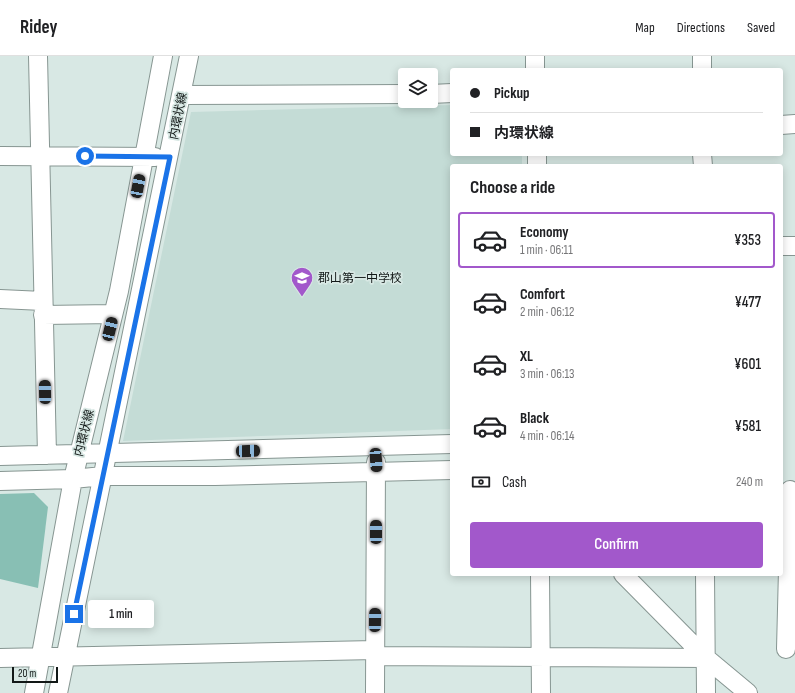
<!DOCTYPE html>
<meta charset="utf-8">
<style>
:root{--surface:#fff;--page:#f2f2f2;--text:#202124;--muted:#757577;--line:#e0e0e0;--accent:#a258cb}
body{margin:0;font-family:"Sofia Sans Condensed","Noto Sans JP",sans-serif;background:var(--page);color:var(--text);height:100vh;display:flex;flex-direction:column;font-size:15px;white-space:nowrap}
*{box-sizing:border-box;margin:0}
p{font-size:13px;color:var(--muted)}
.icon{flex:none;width:22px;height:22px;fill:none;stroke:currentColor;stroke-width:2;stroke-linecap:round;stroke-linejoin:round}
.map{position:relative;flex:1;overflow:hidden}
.sheet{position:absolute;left:450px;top:108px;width:333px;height:412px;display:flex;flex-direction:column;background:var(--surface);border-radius:4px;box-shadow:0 2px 10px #0003}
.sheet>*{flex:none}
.top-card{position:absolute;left:450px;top:12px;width:333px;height:88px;border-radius:4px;box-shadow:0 2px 10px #0003;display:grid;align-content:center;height:88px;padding:0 20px;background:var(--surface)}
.tools{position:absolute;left:398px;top:12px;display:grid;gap:8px}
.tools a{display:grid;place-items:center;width:40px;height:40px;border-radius:4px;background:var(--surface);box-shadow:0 2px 10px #0003;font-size:20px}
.scale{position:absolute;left:12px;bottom:10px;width:46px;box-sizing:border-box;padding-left:4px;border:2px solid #121817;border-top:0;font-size:11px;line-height:14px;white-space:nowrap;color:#121817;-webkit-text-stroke:3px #d8e8e4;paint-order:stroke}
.end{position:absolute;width:18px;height:18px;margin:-9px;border:5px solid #1a73e8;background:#fff;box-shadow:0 0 0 2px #fff}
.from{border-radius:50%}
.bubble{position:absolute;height:28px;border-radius:4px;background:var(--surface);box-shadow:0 2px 10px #0003;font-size:13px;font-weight:600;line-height:28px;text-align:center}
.car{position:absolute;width:12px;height:24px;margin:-12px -6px;border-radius:5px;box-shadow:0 0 3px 1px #0007;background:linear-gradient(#222 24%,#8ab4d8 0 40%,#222 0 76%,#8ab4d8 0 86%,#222 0)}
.top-card b{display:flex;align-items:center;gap:14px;height:38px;font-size:15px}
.top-card b+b{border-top:1px solid var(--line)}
.top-card i{width:10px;height:10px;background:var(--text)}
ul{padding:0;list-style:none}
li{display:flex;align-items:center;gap:12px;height:56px;margin:0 8px 6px;padding:0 12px;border:2px solid transparent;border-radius:4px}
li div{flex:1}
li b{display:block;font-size:15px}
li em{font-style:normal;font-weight:600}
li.current{border-color:var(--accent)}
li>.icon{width:36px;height:36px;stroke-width:1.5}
h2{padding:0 20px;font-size:18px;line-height:48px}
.pay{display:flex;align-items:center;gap:10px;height:44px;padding:0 20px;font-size:15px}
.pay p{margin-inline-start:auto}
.button{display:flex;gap:8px;margin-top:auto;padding:8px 20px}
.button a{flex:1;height:46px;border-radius:4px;background:var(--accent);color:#fff;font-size:16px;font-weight:600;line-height:46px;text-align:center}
header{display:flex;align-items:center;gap:24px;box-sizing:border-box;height:56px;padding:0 20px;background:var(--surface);border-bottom:1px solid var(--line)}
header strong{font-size:19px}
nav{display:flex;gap:22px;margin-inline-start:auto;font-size:14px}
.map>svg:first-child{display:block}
.built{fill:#c4dcd6}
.green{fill:#88bfb4}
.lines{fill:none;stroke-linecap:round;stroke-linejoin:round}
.minor-casing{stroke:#879692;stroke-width:20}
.minor{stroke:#fff;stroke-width:18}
.route{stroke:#1a73e8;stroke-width:5}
.labels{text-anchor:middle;stroke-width:3.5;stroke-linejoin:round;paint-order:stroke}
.street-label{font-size:12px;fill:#121817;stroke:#d8e8e4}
.poi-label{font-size:12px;fill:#121817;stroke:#d8e8e4;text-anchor:start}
</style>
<header>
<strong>Ridey</strong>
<nav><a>Map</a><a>Directions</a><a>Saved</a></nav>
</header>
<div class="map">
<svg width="795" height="637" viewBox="0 0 795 637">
<rect width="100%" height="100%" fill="#d8e8e4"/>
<path class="built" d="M 452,49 L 452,98 L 522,98 L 522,110 L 452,110 L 452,373 L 123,385 L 191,56 Z"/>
<path class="green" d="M 34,437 L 48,451 L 38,532 L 0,523 L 0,438 Z"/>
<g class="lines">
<g class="minor-casing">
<path id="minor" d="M 38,0 L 47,399
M 535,0 L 535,14
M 702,0 L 702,14
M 431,38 L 452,37
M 182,39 L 405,38
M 781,69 L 795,68
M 537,98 L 537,110
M 702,98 L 703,110
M 0,100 L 155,101
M 781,190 L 795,190
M 0,243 L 43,245
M 43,259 L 113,258
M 0,400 L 452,388
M 0,425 L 73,423 L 103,420 L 215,420 L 452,414
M 540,518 L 541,637
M 623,518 L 706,602 L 748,637
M 705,518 L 706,637
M 786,593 L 790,434
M 375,600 L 706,602
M 0,602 L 375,594
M 34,637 L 73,423 L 119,235 L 163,0
M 58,637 L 189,0
M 375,637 L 376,406"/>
</g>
<use href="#minor" class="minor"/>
</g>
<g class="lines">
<path class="route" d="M 74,558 L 170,101 L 85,100"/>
</g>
<defs>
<g id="school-pin" transform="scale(1.15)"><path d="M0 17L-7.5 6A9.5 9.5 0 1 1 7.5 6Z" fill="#a258cb" stroke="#d8e8e4"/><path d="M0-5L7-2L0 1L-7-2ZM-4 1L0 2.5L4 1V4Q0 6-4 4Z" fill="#fff"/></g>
</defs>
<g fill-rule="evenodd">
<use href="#school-pin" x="302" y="222"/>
</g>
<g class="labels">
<g class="street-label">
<text transform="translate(178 60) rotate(-79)" y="4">内環状線</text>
<text transform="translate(84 377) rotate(-76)" y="4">内環状線</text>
</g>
<g class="poi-label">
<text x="318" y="226">郡山第一中学校</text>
</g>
</g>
</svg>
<div class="tools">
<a><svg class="icon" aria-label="layers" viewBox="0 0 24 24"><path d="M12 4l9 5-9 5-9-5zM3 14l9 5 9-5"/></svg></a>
</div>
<div class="scale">20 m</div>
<i class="end from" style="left:85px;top:100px"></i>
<i class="end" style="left:74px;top:558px"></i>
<div class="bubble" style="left:88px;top:544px;width:66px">1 min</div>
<i class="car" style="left:138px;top:130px;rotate:11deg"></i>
<i class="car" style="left:110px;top:273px;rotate:14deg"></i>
<i class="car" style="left:45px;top:336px;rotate:359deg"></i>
<i class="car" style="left:248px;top:395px;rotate:88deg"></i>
<i class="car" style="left:376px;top:404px;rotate:176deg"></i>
<i class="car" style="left:376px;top:476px;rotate:0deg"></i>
<i class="car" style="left:375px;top:564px;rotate:1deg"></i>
<div class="top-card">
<b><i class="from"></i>Pickup</b>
<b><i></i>内環状線</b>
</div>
<section class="sheet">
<h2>Choose a ride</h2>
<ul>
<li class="current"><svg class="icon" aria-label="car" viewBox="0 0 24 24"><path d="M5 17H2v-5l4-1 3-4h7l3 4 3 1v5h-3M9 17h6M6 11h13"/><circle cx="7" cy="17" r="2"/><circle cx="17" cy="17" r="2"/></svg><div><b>Economy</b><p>1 min · 06:11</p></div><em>¥353</em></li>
<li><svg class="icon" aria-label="car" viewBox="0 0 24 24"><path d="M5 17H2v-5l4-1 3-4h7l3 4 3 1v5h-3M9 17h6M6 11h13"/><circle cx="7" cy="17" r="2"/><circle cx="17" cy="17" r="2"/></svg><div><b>Comfort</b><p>2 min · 06:12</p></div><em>¥477</em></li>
<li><svg class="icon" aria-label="car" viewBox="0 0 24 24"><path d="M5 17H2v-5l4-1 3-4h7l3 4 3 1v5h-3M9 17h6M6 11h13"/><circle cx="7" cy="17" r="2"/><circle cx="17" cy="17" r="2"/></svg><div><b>XL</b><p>3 min · 06:13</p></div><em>¥601</em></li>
<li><svg class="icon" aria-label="car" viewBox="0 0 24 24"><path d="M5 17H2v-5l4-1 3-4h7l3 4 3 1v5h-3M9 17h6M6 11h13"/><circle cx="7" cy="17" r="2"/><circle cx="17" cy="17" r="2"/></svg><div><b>Black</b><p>4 min · 06:14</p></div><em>¥581</em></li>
</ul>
<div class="pay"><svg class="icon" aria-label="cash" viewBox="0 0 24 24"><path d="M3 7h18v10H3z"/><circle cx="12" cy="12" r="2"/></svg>Cash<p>240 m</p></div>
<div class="button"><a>Confirm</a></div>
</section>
</div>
